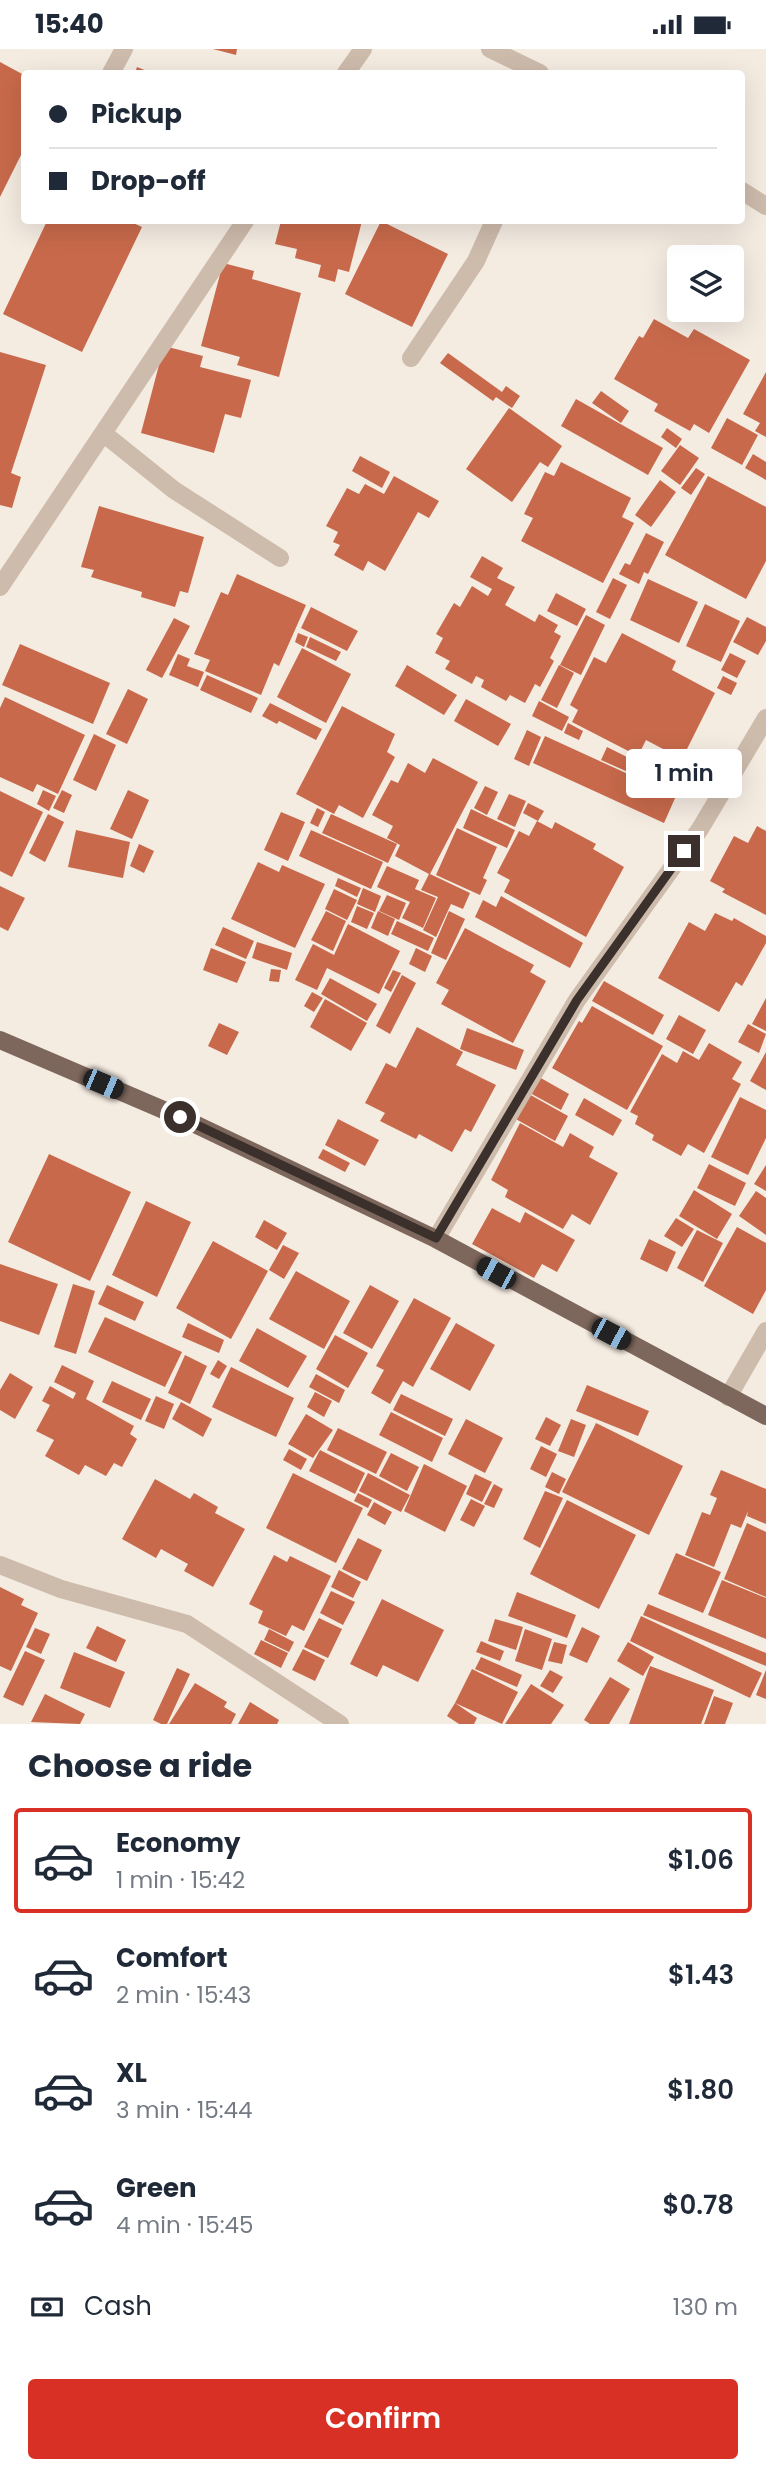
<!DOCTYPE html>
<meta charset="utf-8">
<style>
:root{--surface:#fff;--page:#f2f2f3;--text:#1f2937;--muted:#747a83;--line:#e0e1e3;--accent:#d93025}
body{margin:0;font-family:Poppins,sans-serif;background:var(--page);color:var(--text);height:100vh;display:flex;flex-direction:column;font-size:26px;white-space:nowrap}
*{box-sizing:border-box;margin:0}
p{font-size:23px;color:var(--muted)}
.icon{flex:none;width:38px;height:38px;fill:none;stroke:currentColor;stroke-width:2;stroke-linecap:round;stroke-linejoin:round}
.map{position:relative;height:1675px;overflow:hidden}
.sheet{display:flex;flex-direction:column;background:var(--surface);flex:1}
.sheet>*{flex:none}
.hud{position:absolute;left:21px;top:21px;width:724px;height:154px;border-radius:7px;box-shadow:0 7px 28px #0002;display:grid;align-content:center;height:154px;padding:0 28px;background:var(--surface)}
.tools{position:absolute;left:667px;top:196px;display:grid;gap:14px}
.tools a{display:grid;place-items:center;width:77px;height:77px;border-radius:7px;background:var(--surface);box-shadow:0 7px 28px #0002;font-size:35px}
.end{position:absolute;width:32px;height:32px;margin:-16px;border:9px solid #3b302b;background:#fff;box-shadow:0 0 0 4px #fff}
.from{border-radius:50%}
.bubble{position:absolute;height:49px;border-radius:7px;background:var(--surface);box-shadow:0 7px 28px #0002;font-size:23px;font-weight:600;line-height:49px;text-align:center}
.car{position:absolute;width:21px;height:42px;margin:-21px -10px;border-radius:9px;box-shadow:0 0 5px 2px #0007;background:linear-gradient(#222 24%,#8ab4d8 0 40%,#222 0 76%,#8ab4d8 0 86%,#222 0)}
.hud b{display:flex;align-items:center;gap:24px;height:66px;font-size:26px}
.hud b+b{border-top:2px solid var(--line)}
.hud i{width:18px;height:18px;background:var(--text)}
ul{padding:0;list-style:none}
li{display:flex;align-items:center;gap:21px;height:105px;margin:0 14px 10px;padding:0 14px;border:4px solid transparent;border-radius:7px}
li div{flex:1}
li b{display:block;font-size:26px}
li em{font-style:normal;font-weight:600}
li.current{border-color:var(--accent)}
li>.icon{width:63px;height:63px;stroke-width:1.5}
h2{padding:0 28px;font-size:32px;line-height:84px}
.pay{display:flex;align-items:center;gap:18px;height:77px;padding:0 28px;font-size:26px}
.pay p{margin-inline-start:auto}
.button{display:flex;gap:14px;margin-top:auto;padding:14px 28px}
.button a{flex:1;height:80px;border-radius:7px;background:var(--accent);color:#fff;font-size:28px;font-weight:600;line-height:80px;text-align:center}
.status{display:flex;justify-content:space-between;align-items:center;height:49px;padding:0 35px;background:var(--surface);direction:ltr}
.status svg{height:19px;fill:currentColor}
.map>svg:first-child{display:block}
.building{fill:#c8694b}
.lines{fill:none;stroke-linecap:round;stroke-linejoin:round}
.minor{stroke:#cdbbac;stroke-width:18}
.major{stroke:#7d675c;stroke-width:18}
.route{stroke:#3b302b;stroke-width:9}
</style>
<div class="status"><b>15:40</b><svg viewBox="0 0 49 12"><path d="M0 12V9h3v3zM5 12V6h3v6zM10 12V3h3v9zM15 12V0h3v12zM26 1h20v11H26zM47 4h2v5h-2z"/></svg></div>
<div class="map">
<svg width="766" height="1675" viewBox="0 0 766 1675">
<rect width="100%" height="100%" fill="#f4ebe1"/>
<path class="building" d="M 213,0 L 237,0 L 236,6 Z
M 0,13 L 24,26 L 24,100 L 0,148 Z
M 137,18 L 152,24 L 135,24 Z
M 47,172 L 129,172 L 142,178 L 82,303 L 3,265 Z
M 281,172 L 362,172 L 349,223 L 338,220 L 335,233 L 318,228 L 321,216 L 295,209 L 297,200 L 275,195 Z
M 381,172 L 448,205 L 412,278 L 345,245 Z
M 223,214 L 254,222 L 252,230 L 301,244 L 279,328 L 237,316 L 240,308 L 201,297 Z
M 654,270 L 688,289 L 694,280 L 750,311 L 709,384 L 694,375 L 690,382 L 654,362 L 658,355 L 614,330 L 639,287 L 643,289 Z
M 164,297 L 203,307 L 200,318 L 251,331 L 241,369 L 225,365 L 214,404 L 141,384 Z
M 0,303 L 46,316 L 11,424 L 21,428 L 12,459 L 0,456 Z
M 448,304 L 502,343 L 506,337 L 520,347 L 512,359 L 496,348 L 493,352 L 440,314 Z
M 766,323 L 766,388 L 755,382 L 760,374 L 743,365 Z
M 601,342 L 629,362 L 621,374 L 592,354 Z
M 576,350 L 663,399 L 648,426 L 561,377 Z
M 509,359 L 562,397 L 548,418 L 540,413 L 512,453 L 466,420 Z
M 727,369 L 758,386 L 742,416 L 711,399 Z
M 667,379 L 682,390 L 676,399 L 661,388 Z
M 680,396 L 699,409 L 680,436 L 661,422 Z
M 753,405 L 766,413 L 766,431 L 745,419 Z
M 360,407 L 390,423 L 382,439 L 352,422 Z
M 561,413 L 631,449 L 622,468 L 634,474 L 603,534 L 521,492 L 533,469 L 524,465 L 545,423 L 554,427 Z
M 696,419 L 705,425 L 691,446 L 681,439 Z
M 394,427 L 439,452 L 429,469 L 418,463 L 385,522 L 368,512 L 363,522 L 334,506 L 340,496 L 333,493 L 338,483 L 326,477 L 347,439 L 359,445 L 365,435 L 384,445 Z
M 708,427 L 766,458 L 766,512 L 746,550 L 665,506 Z
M 660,431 L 676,443 L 651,478 L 635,466 Z
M 99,457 L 204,488 L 188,544 L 180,542 L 175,558 L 141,548 L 142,543 L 91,528 L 94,521 L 81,518 Z
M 646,484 L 664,493 L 648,525 L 644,523 L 639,535 L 619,525 L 625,514 L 630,516 Z
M 482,507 L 503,519 L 497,529 L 515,538 L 505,556 L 535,573 L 539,565 L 558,576 L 554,583 L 561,587 L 550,609 L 554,612 L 540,638 L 535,635 L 525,654 L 510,646 L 506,652 L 481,638 L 484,631 L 476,627 L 472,635 L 445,620 L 450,612 L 435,604 L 443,589 L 436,585 L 454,554 L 460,558 L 472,537 L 488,547 L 492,540 L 470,528 Z
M 237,525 L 306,556 L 279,617 L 274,614 L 261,646 L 205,622 L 210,611 L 194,605 L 221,543 L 228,546 Z
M 613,529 L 627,536 L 610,570 L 596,563 Z
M 648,530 L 698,553 L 679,594 L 630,571 Z
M 556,544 L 586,560 L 577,577 L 547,562 Z
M 705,555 L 740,572 L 721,613 L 686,597 Z
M 311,558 L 358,582 L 347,602 L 301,579 Z
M 586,566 L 605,576 L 581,626 L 560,616 Z
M 747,568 L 766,578 L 766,592 L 758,606 L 733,593 Z
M 174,569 L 190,577 L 162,629 L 146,621 Z
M 298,584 L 308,588 L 304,598 L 295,593 Z
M 622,584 L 676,612 L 672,621 L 715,644 L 682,710 L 646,691 L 638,707 L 572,673 L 578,661 L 570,656 L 594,608 L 606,614 Z
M 310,588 L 341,603 L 336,612 L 306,598 Z
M 20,595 L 110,634 L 93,675 L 2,636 Z
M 302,599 L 351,625 L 326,674 L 277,648 Z
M 730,604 L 746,612 L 737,629 L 721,621 Z
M 178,605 L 190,610 L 187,617 L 204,623 L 198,638 L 169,626 Z
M 407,616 L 457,646 L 444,666 L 395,637 Z
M 559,616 L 574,624 L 557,659 L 541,651 Z
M 207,626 L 258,649 L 251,664 L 200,641 Z
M 723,627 L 737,634 L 731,646 L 717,639 Z
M 128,640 L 148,650 L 127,695 L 106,685 Z
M 5,648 L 85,686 L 58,745 L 37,735 L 33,743 L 0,728 L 0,659 Z
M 466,650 L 511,675 L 498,697 L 454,672 Z
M 539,652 L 569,668 L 562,682 L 532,667 Z
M 270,654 L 322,680 L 316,691 L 279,672 L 277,675 L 262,667 Z
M 342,657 L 395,685 L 387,703 L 395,708 L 363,769 L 339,756 L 334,765 L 296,745 Z
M 568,674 L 583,682 L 579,691 L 564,684 Z
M 527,681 L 541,688 L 529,717 L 514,710 Z
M 94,685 L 116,696 L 96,742 L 73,731 Z
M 545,687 L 676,747 L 664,774 L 533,714 Z
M 607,698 L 633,711 L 628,723 L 601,711 Z
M 433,709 L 478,733 L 430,825 L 470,844 L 463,860 L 451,855 L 436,888 L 423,881 L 438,848 L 421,841 L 429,825 L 395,807 L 400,796 L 387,789 L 393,777 L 372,766 L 391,731 L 398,734 L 408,714 L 425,724 Z
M 485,737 L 498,743 L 487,766 L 474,759 Z
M 43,741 L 56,747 L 49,762 L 37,755 Z
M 62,741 L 72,746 L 64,764 L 53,759 Z
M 128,741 L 149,751 L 132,790 L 110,780 Z
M 0,742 L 43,763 L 12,828 L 0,822 Z
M 509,745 L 526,752 L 515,778 L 497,770 Z
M 528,754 L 544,762 L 538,772 L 523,764 Z
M 317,759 L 325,763 L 318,778 L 310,774 Z
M 471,760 L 515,781 L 507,799 L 463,779 Z
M 281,763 L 305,773 L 288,812 L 264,801 Z
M 48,765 L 64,773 L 45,813 L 29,804 Z
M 331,765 L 397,795 L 388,814 L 322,784 Z
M 537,772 L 552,780 L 555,773 L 596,795 L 593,800 L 624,818 L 586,888 L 504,843 L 510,831 L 497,824 L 519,782 L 529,787 Z
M 757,777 L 766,782 L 766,866 L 722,843 L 725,840 L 710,832 L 734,787 L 748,794 Z
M 457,779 L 497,798 L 483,829 L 487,831 L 480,846 L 436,826 Z
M 76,781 L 130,793 L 123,829 L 68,818 Z
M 311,781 L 383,813 L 371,840 L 299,807 Z
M 139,795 L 154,802 L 144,824 L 130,817 Z
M 258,813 L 279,823 L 282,816 L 325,835 L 295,899 L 231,870 Z
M 387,817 L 419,831 L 415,840 L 436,849 L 423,879 L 402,869 L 410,853 L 377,838 Z
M 338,829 L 361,839 L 357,848 L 335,837 Z
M 0,837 L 25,849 L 8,882 L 0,878 Z
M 363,839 L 381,847 L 375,863 L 357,855 Z
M 334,840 L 357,851 L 347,871 L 325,860 Z
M 387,846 L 406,854 L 399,871 L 379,862 Z
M 501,847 L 583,894 L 570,919 L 475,868 L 483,851 L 496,858 Z
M 357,857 L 374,864 L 367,880 L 351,873 Z
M 326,862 L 346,872 L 333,902 L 311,891 Z
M 378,862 L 395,870 L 388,887 L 371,879 Z
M 449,862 L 465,870 L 446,911 L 431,904 Z
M 715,864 L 732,872 L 734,869 L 766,887 L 766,894 L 742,937 L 736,933 L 719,963 L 658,929 L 689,873 L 705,882 Z
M 397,872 L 434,889 L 428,902 L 391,885 Z
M 348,875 L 400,902 L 379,945 L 327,919 L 317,941 L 295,931 L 313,895 L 334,906 Z
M 223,878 L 254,892 L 246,910 L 215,896 Z
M 465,879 L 534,916 L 530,923 L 546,932 L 513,994 L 441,955 L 449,941 L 436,934 Z
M 257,893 L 292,904 L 287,921 L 252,909 Z
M 211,899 L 246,913 L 237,934 L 203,921 Z
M 416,899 L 432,907 L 425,923 L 409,915 Z
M 271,920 L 281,921 L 279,933 L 269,932 Z
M 393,921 L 401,924 L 391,943 L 384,939 Z
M 402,926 L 416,934 L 390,985 L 376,977 Z
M 330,929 L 377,955 L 367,972 L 321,945 Z
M 604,932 L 664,966 L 653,986 L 592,952 Z
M 312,943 L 323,949 L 314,963 L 304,957 Z
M 766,949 L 766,982 L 752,975 Z
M 325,950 L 367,974 L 351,1002 L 310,978 Z
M 592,957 L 663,997 L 627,1061 L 552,1019 L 579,972 L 582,974 Z
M 679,966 L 706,981 L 693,1005 L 666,990 Z
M 219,974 L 239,983 L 227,1006 L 208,997 Z
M 748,975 L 766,985 L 759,1004 L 738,993 Z
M 417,978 L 463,1003 L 456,1016 L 496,1036 L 471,1083 L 465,1080 L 452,1103 L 419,1085 L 416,1090 L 380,1072 L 385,1064 L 365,1054 L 386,1014 L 396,1019 Z
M 467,979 L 524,1001 L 516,1021 L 460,1000 Z
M 709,994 L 742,1013 L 732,1030 L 741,1035 L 704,1104 L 688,1095 L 681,1107 L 652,1091 L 654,1086 L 635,1075 L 638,1067 L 630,1063 L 662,1005 L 677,1014 L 683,1002 L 699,1011 Z
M 766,1003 L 766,1041 L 750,1032 Z
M 539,1028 L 569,1045 L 561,1061 L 530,1044 Z
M 527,1044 L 568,1067 L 555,1092 L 514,1069 Z
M 740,1048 L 766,1061 L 766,1089 L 748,1126 L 711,1108 Z
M 584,1049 L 622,1071 L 613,1087 L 575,1066 Z
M 338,1070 L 379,1091 L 365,1117 L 325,1096 Z
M 520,1074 L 563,1098 L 570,1084 L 594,1098 L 589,1108 L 618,1124 L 590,1176 L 572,1165 L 563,1180 L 505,1148 L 508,1141 L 491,1131 Z
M 323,1100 L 350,1114 L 345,1123 L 318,1109 Z
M 49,1105 L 131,1143 L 90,1232 L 8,1193 Z
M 709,1115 L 746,1134 L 735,1157 L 697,1139 Z
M 766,1116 L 766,1142 L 754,1135 Z
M 694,1141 L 732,1165 L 717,1190 L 679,1167 Z
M 756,1142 L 766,1149 L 766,1186 L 739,1167 Z
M 146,1152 L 191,1173 L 157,1248 L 112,1226 Z
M 492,1159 L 520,1174 L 525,1163 L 575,1191 L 557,1223 L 542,1215 L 534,1229 L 472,1195 Z
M 676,1169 L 694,1180 L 682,1198 L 664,1187 Z
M 264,1171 L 287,1184 L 277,1201 L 255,1188 Z
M 737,1178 L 766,1194 L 766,1241 L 753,1265 L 704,1237 Z
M 697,1181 L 723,1194 L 703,1233 L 677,1219 Z
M 649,1190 L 676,1203 L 667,1223 L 640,1210 Z
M 213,1192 L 268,1222 L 231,1290 L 176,1259 Z
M 283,1196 L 299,1204 L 284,1230 L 269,1221 Z
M 0,1215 L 58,1235 L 39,1286 L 0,1272 Z
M 296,1222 L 350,1252 L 324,1300 L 269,1270 Z
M 73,1235 L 95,1242 L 76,1305 L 54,1298 Z
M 107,1236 L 144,1253 L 135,1272 L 98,1255 Z
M 370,1236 L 399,1252 L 372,1300 L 343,1284 Z
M 414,1249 L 451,1269 L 413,1338 L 403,1332 L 390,1355 L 371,1344 L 384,1321 L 376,1317 Z
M 105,1268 L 182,1303 L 165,1338 L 88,1303 Z
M 188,1274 L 224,1291 L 219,1304 L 182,1288 Z
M 456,1274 L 495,1296 L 470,1342 L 430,1320 Z
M 257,1279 L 307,1307 L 288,1339 L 239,1312 Z
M 335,1286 L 368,1304 L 348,1339 L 316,1320 Z
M 185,1306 L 207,1317 L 190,1355 L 168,1344 Z
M 218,1311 L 227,1317 L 219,1330 L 210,1325 Z
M 62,1316 L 94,1332 L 86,1350 L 134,1377 L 130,1385 L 137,1390 L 122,1418 L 114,1414 L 106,1427 L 85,1416 L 79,1426 L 45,1407 L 54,1391 L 36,1382 L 50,1356 L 42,1352 L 50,1337 L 73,1350 L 76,1344 L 54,1333 Z
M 231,1318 L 294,1349 L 276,1388 L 212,1358 Z
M 10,1324 L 33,1338 L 15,1370 L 0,1361 L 0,1341 Z
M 316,1325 L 345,1341 L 339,1354 L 309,1338 Z
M 112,1332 L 151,1350 L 141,1371 L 102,1353 Z
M 587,1336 L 649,1362 L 638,1387 L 576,1362 Z
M 315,1343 L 332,1352 L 324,1368 L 307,1358 Z
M 401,1345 L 453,1370 L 445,1387 L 393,1361 Z
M 156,1347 L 174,1355 L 164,1380 L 145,1372 Z
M 181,1353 L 212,1370 L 203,1388 L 172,1370 Z
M 391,1363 L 443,1389 L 432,1413 L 379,1386 Z
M 306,1365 L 333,1381 L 313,1409 L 288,1395 Z
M 546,1368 L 561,1376 L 550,1397 L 535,1390 Z
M 466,1370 L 503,1389 L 485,1424 L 448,1405 Z
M 571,1370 L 586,1376 L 574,1408 L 558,1402 Z
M 596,1374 L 683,1417 L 649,1486 L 562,1443 Z
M 338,1379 L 387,1403 L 376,1425 L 327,1401 Z
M 541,1397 L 557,1405 L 546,1428 L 530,1420 Z
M 289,1400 L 307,1410 L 301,1421 L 283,1411 Z
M 320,1401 L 365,1424 L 355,1445 L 309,1422 Z
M 391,1404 L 419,1418 L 407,1442 L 379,1427 Z
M 424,1415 L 467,1437 L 445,1483 L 404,1462 Z
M 721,1421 L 766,1440 L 766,1475 L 747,1467 L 748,1462 L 741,1479 L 731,1475 L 714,1518 L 685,1506 L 702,1463 L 710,1466 L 717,1449 L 710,1446 Z
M 552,1423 L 566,1430 L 559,1445 L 545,1438 Z
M 293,1424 L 363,1459 L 336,1514 L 266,1479 Z
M 368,1424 L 410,1446 L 401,1463 L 359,1442 Z
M 475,1425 L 492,1433 L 482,1453 L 466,1445 Z
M 155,1430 L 190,1450 L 194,1444 L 218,1458 L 215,1464 L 245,1480 L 213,1538 L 184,1522 L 188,1515 L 161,1500 L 156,1509 L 122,1490 Z
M 494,1435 L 503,1440 L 494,1459 L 484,1455 Z
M 545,1442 L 563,1449 L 540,1499 L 523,1490 Z
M 358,1444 L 372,1451 L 368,1459 L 354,1452 Z
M 471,1450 L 485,1457 L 474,1478 L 460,1471 Z
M 567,1451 L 636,1486 L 599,1560 L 530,1525 Z
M 374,1453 L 392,1463 L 385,1476 L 367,1466 Z
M 747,1474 L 766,1483 L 766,1548 L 724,1530 Z
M 358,1489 L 382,1501 L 367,1532 L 342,1520 Z
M 676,1504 L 721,1523 L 703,1564 L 658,1545 Z
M 274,1506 L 287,1513 L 290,1507 L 331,1527 L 304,1582 L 292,1576 L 286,1587 L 258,1574 L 263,1562 L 249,1555 Z
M 339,1521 L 361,1533 L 353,1549 L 331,1538 Z
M 722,1531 L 766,1549 L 766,1590 L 708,1566 Z
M 0,1538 L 24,1550 L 21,1556 L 38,1564 L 11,1622 L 0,1617 Z
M 331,1542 L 355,1553 L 343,1576 L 320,1564 Z
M 517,1543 L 576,1566 L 567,1589 L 508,1567 Z
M 382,1550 L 444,1581 L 418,1633 L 383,1616 L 377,1628 L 350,1615 Z
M 648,1555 L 766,1604 L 766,1617 L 643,1566 Z
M 641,1567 L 762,1624 L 750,1649 L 630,1592 Z
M 319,1569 L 342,1580 L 328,1609 L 304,1598 Z
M 495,1570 L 523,1578 L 516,1601 L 488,1592 Z
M 97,1577 L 126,1591 L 116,1613 L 86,1599 Z
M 582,1578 L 600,1587 L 587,1614 L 569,1606 Z
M 35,1579 L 50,1585 L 41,1605 L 26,1598 Z
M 269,1580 L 294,1593 L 289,1603 L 264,1591 Z
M 525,1580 L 552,1590 L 542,1621 L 515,1612 Z
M 261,1591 L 288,1604 L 281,1619 L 254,1605 Z
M 481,1592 L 504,1602 L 500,1612 L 476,1603 Z
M 554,1593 L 567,1596 L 562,1615 L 548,1612 Z
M 628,1593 L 654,1608 L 643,1627 L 617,1612 Z
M 303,1600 L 325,1611 L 315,1632 L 292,1621 Z
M 25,1602 L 45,1611 L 23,1657 L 3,1648 Z
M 74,1603 L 125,1623 L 110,1659 L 60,1639 Z
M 481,1608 L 522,1626 L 517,1638 L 475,1620 Z
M 650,1617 L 714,1641 L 701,1675 L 629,1675 Z
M 177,1619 L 190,1625 L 167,1675 L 161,1675 L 153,1671 Z
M 472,1620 L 518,1643 L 502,1675 L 455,1654 Z
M 550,1621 L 563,1628 L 553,1644 L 540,1637 Z
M 766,1621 L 766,1650 L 756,1646 Z
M 610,1628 L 630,1640 L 609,1675 L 590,1675 L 584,1671 Z
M 195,1634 L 227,1653 L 224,1658 L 236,1665 L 231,1675 L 169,1675 Z
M 531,1635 L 564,1656 L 551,1675 L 505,1675 Z
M 45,1645 L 85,1665 L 80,1675 L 31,1673 Z
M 714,1647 L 733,1654 L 725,1675 L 704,1675 Z
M 250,1653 L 279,1671 L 277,1675 L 238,1675 Z
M 455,1654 L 477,1669 L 474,1675 L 459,1675 L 447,1667 Z"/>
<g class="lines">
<path class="minor" d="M 490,0 L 540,24
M 111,24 L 124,0
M 346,24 L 363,0
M 742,142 L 766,157
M 411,309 L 476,212 L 494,172
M 103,384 L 174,441 L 280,509
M 0,538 L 245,172
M 436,1190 L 577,951 L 700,780 L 766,669
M 728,1348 L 766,1282
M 0,1516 L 61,1540 L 187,1575 L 340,1675"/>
<path class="major" d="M 0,991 L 180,1068 L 436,1190 L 766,1367"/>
</g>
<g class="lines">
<path class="route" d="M 180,1068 L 436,1189 L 577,951 L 684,802"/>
</g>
</svg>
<div class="tools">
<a><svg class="icon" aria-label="layers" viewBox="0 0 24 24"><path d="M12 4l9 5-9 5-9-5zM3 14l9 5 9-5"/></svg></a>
</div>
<i class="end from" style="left:180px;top:1068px"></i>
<i class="end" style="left:684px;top:802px"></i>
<div class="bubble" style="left:626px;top:700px;width:116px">1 min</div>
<i class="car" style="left:103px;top:1035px;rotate:113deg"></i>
<i class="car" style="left:496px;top:1224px;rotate:299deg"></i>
<i class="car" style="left:611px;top:1285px;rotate:118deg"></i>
<div class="hud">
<b><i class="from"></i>Pickup</b>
<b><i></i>Drop-off</b>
</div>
</div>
<section class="sheet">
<h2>Choose a ride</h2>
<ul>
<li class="current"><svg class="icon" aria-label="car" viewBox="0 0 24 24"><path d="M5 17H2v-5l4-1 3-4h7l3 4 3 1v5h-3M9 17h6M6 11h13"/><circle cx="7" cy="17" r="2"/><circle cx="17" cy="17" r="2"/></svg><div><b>Economy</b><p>1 min · 15:42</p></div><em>$1.06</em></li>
<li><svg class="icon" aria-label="car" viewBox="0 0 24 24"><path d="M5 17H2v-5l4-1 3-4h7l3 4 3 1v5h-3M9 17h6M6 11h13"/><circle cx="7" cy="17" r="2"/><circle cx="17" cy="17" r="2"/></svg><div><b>Comfort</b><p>2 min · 15:43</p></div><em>$1.43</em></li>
<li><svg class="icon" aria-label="car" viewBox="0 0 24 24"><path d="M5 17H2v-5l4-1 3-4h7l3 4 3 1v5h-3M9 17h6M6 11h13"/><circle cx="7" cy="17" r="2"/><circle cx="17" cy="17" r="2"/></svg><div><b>XL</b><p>3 min · 15:44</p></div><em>$1.80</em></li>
<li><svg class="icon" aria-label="car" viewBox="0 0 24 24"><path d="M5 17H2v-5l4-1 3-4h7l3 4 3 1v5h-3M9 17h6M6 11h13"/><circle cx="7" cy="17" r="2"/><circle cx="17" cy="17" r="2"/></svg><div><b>Green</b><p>4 min · 15:45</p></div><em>$0.78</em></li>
</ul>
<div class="pay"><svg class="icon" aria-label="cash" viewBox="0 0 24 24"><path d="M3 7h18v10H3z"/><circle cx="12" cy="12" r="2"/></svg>Cash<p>130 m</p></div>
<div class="button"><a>Confirm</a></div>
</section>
